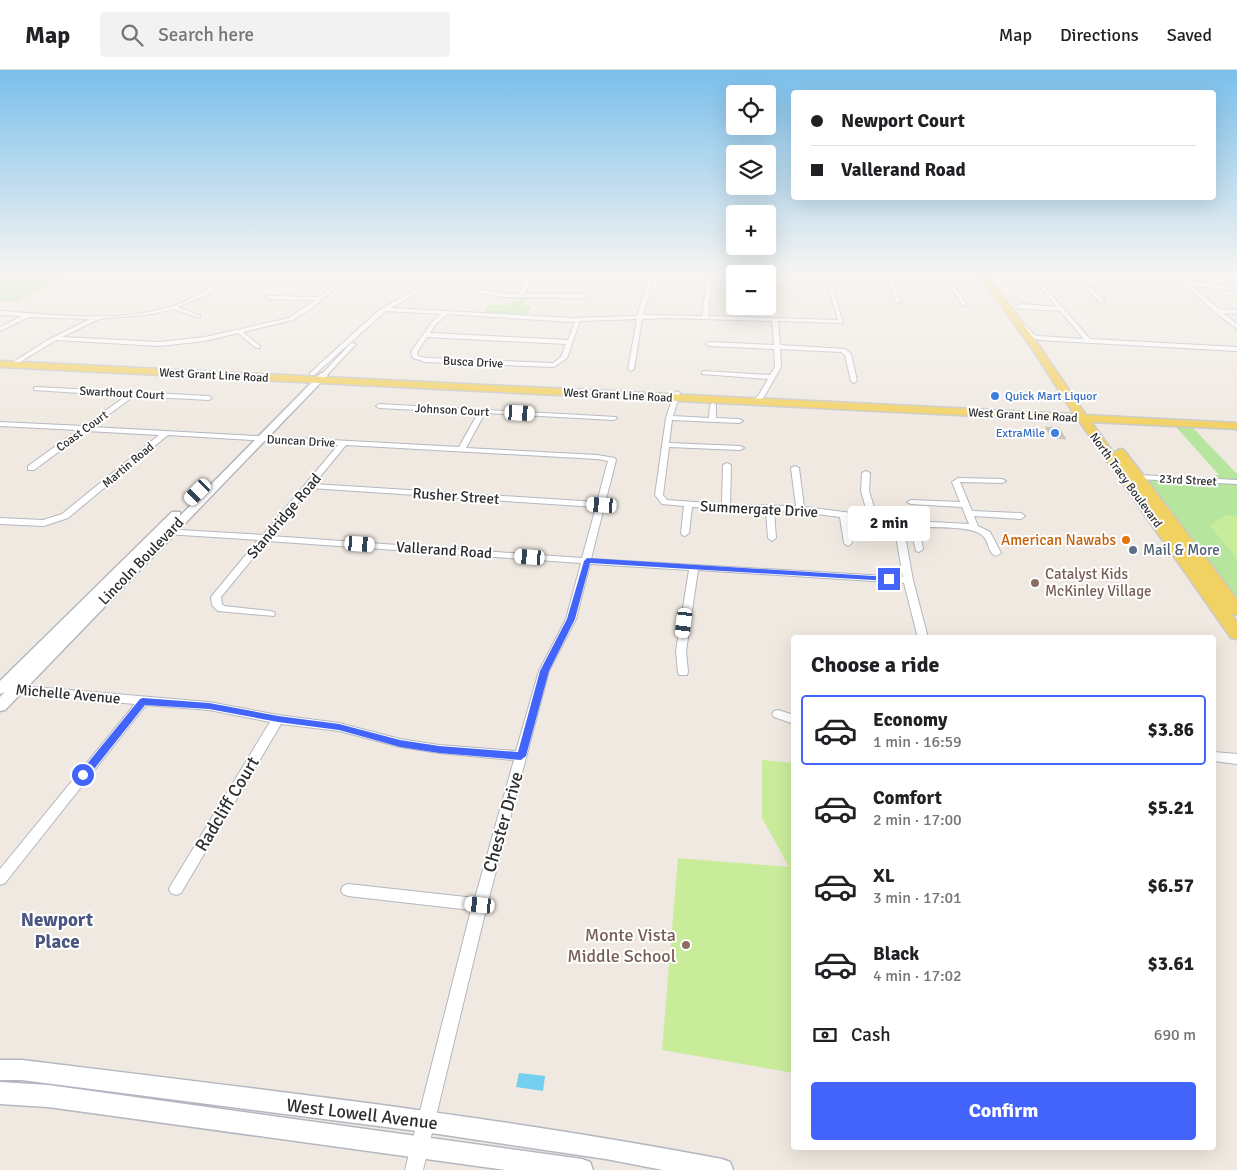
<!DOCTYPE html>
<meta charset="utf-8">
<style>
:root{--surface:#fff;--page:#f2f2f2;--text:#202124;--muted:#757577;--line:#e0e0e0;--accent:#4264fb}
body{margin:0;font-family:Signika,sans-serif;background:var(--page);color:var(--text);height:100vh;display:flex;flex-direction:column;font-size:19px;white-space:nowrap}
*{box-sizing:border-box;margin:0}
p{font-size:16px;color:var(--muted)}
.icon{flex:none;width:28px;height:28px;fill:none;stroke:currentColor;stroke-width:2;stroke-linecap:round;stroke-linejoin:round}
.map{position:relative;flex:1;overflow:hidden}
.side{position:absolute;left:791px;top:565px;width:425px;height:515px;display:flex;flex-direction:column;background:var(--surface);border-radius:5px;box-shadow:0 5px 20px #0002}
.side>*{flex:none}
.guide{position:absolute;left:791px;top:20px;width:425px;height:110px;border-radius:5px;box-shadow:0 5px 20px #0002;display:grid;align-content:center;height:110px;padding:0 20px;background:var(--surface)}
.tools{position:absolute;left:726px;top:15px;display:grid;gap:10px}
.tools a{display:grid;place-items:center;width:50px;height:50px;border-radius:5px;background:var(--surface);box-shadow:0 5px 20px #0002;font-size:25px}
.end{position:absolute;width:22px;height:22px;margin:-11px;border:6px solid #4264fb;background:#fff;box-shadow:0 0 0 2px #fff}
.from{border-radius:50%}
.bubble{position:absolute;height:35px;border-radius:5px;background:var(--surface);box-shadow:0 5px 20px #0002;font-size:16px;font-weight:700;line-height:35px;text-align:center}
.car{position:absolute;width:15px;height:30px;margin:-15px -8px;border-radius:6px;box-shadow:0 0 4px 1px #0007;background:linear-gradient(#fff 24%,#345 0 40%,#fff 0 76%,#345 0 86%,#fff 0)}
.guide b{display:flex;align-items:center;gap:18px;height:48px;font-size:19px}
.guide b+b{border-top:1px solid var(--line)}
.guide i{width:12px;height:12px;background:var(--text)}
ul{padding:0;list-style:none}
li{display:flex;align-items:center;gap:15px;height:70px;margin:0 10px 8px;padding:0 10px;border:2px solid transparent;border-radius:5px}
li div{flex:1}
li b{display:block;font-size:19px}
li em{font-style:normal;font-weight:700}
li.on{border-color:var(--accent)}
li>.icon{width:45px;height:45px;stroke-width:1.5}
h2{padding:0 20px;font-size:22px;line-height:60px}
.pay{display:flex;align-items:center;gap:12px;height:55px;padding:0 20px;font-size:19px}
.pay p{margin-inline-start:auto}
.button{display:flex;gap:10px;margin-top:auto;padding:10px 20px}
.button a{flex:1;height:58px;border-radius:5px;background:var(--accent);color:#fff;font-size:20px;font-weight:700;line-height:58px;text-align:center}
header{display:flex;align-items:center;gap:30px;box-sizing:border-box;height:70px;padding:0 25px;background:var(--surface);border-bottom:1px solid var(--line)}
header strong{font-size:24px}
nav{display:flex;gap:28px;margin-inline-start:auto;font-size:18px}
.search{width:350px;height:45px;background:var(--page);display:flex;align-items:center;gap:12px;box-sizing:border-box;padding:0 18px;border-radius:5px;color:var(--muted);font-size:19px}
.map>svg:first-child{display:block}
.green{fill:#b6e59e}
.pitch{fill:#c9ec9a}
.water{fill:#75cff0}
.building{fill:#cbc7bf;stroke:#cbc5ba}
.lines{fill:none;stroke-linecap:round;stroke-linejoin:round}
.minor-casing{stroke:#b4b7c1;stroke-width:2}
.tertiary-casing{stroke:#b4b7c1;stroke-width:3}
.primary-casing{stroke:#c9c9c9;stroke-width:3}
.minor{fill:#fff;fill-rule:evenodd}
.tertiary{fill:#fff;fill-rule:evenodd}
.primary{fill:#f2d163;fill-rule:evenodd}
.route{fill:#4264fb}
.shop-dot{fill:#3f7fe0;stroke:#fff;stroke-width:2}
.food-dot{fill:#e8710a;stroke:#fff;stroke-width:2}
.service-dot{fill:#5c6f8a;stroke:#fff;stroke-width:2}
.education-dot{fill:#8d6e63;stroke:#fff;stroke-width:2}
.labels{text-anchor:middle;stroke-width:4;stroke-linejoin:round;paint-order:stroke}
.far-street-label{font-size:12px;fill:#2e2e2e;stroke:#fff}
.far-shop-label{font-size:12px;fill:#366cbe;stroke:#fff;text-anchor:start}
.street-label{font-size:15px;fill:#2e2e2e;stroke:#fff}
.food-label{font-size:15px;fill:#c56008;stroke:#fff;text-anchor:end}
.service-label{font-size:15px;fill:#4e5e75;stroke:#fff;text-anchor:start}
.education-label{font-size:15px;fill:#785e54;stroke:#fff;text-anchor:start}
.near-street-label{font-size:18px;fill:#2e2e2e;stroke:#fff}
.near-education-label{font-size:18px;fill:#785e54;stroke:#fff;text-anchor:end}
.near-neighbourhood-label{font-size:19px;font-weight:bold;fill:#4d5680;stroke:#fff}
</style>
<header>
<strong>Map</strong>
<div class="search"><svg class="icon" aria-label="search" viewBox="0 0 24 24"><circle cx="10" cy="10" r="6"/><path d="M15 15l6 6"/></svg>Search here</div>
<nav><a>Map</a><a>Directions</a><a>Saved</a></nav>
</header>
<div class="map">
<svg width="1237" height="1100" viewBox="0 0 1237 1100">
<rect width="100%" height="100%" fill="#efe9e1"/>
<path class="green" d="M 0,205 L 73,205 L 16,232 L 0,231 Z
M 515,227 L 527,227 L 521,236 L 532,236 L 526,246 L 483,244 L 489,235 L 509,235 Z
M 1176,357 L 1193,358 L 1237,404 L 1237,532 L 1147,411 L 1152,410 L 1149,406 L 1220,410 L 1215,405 L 1219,405 Z"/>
<path class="pitch" d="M 1225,445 L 1237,446 L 1237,489 L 1210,456 Z
M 762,690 L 794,693 L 794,1003 L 662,980 L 678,788 L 789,797 L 762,748 Z"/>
<path class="water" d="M 519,1003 L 545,1006 L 543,1021 L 516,1017 Z"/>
<path class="building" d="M 1045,357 L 1059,358 L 1066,369 L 1052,368 Z"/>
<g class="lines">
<g class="minor-casing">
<path id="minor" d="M 227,205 L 286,205 L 288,206 L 286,207 L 231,206 L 209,224 L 178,237 L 200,246 L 200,248 L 172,239 L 152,244 L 99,249 L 62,267 L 159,272 L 205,267 L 289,248 L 315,230 L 269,229 L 266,227 L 267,226 L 319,227 L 347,205 L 351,205 L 312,238 L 293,250 L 243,262 L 260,276 L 260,278 L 256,278 L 238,263 L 205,271 L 159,276 L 56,270 L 15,295 L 10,294 L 48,270 L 90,249 L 29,247 L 0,261 L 0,257 L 22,246 L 0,245 L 0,241 C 58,245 123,254 179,234 C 197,227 212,216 227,205 Z
M 442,205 L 447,205 L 391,238 L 572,248 L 637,246 L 650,205 L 654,205 L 643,245 L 702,246 L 708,205 L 712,205 L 708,246 L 838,250 L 825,205 L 829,205 L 843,253 L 778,251 L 780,275 L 845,279 L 851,284 L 857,311 L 854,313 L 851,311 L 845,285 L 841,282 L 780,279 L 781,297 L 764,327 L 756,333 L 751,332 L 758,326 L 768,309 L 702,304 L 702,302 L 704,301 L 770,305 L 775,297 L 774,279 L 709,276 L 706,274 L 709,272 L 774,275 L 772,251 L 666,248 L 642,249 L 634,299 L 631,301 L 628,299 L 637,249 L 580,251 L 567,288 L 554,297 L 426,292 L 413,288 L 411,282 L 432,252 L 441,244 L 386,241 L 314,305 L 310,305 L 310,303 L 379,240 L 419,218 L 402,214 L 402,212 L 422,216 ZM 447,244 L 572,252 L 575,252 L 568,270 L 430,263 L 436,254 ZM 427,267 L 566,274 L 561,287 L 553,293 L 426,288 L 418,286 L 417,282 Z
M 522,205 L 526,205 L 530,214 L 524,224 L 583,224 L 586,226 L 583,228 L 501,227 L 478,222 L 481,220 L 501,223 L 519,224 L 524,214 Z
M 768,205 L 770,205 L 772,226 L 769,228 L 768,227 Z
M 886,205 L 890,205 L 901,233 L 896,232 Z
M 944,205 L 948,205 L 967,236 L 963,236 Z
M 1030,205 L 1034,205 L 1090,269 L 1237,277 L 1237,281 L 1039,270 L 1030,267 L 1021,256 L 1022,255 L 1026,255 L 1034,265 L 1039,266 L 1084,269 L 1060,241 L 1014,238 L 1014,236 L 1023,234 L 1057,237 Z
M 1039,205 L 1149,207 L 1183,211 L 1189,205 L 1193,205 L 1188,211 L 1237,217 L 1237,221 L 1190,215 L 1219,239 L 1237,240 L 1237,244 L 1223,243 L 1237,254 L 1237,259 L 1215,242 L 1184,214 L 1149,209 L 1090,208 L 1103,217 L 1101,220 L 1084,208 L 1041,206 Z
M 1087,217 L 1091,217 L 1104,230 L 1104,232 L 1100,232 L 1087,219 Z
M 351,273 L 356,274 L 326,306 L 322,306 L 322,304 Z
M 36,317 L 209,326 L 212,328 L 209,330 L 134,326 L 92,357 L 459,377 L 478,343 L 379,338 L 376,336 L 379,334 L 616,347 L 617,348 L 614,350 L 485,343 L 466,378 L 597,385 L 615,388 L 616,390 L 605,433 L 606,435 L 604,437 L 591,489 L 903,507 L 894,454 L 849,448 L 852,473 L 848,476 L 844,473 L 840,447 L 800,442 L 774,441 L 776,468 L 772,471 L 768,468 L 766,441 L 692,437 L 689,463 L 685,466 L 682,465 L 681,463 L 684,436 L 662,434 L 655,425 L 666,348 L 674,323 L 677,321 L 680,323 L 673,346 L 709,348 L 710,335 L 713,333 L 716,335 L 716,348 L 739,349 L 743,351 L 739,353 L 672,350 L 669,373 L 740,376 L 744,378 L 740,380 L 669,377 L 663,425 L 667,430 L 722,434 L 723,395 L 727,393 L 731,395 L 730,435 L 796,436 L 791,398 L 795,396 L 799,398 L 804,437 L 868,445 L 861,421 L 862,403 L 866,401 L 870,403 L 869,421 L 877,447 L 914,451 L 969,454 L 962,437 L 911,434 L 907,432 L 911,430 L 960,432 L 952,412 L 958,408 L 1002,409 L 1006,411 L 1002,413 L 960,412 L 972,441 L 1021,443 L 1025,446 L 1021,449 L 974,446 L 978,456 L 990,462 L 1001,483 L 996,486 C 988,483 989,473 984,467 C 975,455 934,458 919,457 L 923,479 L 919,482 L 916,481 L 910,456 L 903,455 L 913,510 L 928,568 L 918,568 L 904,513 L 698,500 L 686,581 L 688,602 L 687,605 L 679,605 L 678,602 L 676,581 L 689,500 L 590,494 L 576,549 L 549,601 L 487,835 L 423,1100 L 405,1100 L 471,840 L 348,826 L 343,824 L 341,820 L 343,816 L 348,814 L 475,828 L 514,690 L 439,683 L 400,677 L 339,661 L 281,654 L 181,823 L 176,825 L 171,823 L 169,819 L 171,815 L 270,652 L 209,640 L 146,635 L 5,813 L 0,815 L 0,799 L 135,634 L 10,623 L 6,622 L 4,619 L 6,616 L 10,615 L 209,632 L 278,645 L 339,653 L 400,669 L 439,675 L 516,681 L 539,601 L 566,549 L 581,493 L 267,471 L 221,527 L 222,534 L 224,536 L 270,541 L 274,542 L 275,544 L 274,546 L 218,541 L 212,535 L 211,527 L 258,470 L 166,464 L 163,463 L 162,461 L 163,459 L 263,465 L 338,375 L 168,365 L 68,448 L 44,456 L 0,454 L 0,448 L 43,450 L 62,444 L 159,365 L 87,361 L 34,400 L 28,400 L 28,396 L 78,360 L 0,356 L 0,352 L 84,356 L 126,326 L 34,320 L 34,318 ZM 346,375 L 597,389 L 608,391 L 597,432 L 314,414 ZM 310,418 L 596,437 L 582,488 L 271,466 Z
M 1116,390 L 1122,390 L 1131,401 L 1139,405 L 1237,410 L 1237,414 L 1138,409 L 1125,405 L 1115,392 Z
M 778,640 L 794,645 L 794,654 L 774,647 L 772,644 L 774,641 Z
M 1214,682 L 1237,684 L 1237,694 L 1214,691 Z"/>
</g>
<g class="tertiary-casing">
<path id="tertiary" d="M 321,303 L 328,305 L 5,640 L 0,641 L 0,627 L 84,543 L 5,622 L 0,624 L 0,611 L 172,442 L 180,442 L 180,446 Z
M 0,990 L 22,990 C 256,1019 490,1045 722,1089 L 730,1092 L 733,1100 L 663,1100 L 606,1089 L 425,1062 L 22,1010 L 0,1010 Z
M 0,1012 L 48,1015 L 582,1089 L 590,1092 L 593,1100 L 506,1100 L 48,1037 L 0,1034 Z"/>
</g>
<g class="primary-casing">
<path id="primary" d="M 979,205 L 987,205 L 1038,274 L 1086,345 L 1237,353 L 1237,359 L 1091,352 L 1237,552 L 1237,569 L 1231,568 L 1079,351 L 0,297 L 0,291 L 1074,344 L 1031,277 Z
M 1120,379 L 1124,380 L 1237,529 L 1237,545 L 1231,544 L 1116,386 L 1114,383 Z"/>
</g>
<use href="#minor" class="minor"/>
<use href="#tertiary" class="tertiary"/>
<use href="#primary" class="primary"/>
</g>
<linearGradient id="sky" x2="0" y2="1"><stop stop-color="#7abfeb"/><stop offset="0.57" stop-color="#f8f5f2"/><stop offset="1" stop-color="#f8f5f2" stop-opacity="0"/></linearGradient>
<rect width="1237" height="359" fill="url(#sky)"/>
<path class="route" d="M 587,488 L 889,507 L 893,509 L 889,511 L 590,493 L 575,549 L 549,601 L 526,686 L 521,690 L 439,683 L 400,677 L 339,660 L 278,652 L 209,639 L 145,635 L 87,708 L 80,708 L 78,705 L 140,629 L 143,628 L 209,633 L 278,646 L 339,654 L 400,670 L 439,676 L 518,682 L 540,601 L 567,549 L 584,491 Z"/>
<g class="shop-dot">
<circle cx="995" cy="326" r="5"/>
<circle cx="1055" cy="363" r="5"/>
</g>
<circle class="food-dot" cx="1126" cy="470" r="5"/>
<circle class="service-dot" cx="1133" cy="480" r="5"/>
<g class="education-dot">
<circle cx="1035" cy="513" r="5"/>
<circle cx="686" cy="875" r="5"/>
</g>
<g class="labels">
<g class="far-street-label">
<text transform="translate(473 292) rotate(3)" y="4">Busca Drive</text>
<text transform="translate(214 305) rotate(3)" y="4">West Grant Line Road</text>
<text transform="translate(122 323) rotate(3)" y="4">Swarthout Court</text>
<text transform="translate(618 325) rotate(3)" y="4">West Grant Line Road</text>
<text transform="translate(452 340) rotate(3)" y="4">Johnson Court</text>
<text transform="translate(1023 345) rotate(3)" y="4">West Grant Line Road</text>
<text transform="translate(82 361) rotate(-36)" y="4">Coast Court</text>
<text transform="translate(301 371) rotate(3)" y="4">Duncan Drive</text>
<text transform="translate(128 395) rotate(-40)" y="4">Martin Road</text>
<text transform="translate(1126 410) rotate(54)" y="4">North Tracy Boulevard</text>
<text transform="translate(1188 410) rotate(3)" y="4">23rd Street</text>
</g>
<g class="far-shop-label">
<text x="1005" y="330">Quick Mart Liquor</text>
<text x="1045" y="367" text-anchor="end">ExtraMile</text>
</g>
<g class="street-label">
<text transform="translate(456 426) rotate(4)" y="5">Rusher Street</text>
<text transform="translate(759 439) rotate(3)" y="5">Summergate Drive</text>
<text transform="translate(284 446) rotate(-50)" y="5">Standridge Road</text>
<text transform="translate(444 480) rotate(4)" y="5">Vallerand Road</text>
<text transform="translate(141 491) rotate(-46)" y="5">Lincoln Boulevard</text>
<text transform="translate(68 624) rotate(5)" y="5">Michelle Avenue</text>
</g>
<g class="food-label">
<text x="1116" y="475">American Nawabs</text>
</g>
<g class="service-label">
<text x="1143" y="485">Mail &amp; More</text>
</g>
<g class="education-label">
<text x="1045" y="509">Catalyst Kids<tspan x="1045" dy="17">McKinley Village</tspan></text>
</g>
<g class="near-street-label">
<text transform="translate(227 734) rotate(-59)" y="6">Radcliff Court</text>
<text transform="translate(503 752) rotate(-74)" y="6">Chester Drive</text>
<text transform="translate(362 1044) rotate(7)" y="6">West Lowell Avenue</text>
</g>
<g class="near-education-label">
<text x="676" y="871">Monte Vista<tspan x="676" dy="21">Middle School</tspan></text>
</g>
<g class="near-neighbourhood-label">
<text x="57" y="856">Newport<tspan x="57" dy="22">Place</tspan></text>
</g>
</g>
</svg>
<div class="tools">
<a><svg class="icon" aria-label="locate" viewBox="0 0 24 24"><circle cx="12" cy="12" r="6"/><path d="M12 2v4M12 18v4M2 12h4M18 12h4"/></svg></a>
<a><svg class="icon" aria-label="layers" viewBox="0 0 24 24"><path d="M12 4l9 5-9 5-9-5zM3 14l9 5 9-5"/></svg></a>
<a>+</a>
<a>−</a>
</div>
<i class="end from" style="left:83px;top:705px"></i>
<i class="end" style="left:889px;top:509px"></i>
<div class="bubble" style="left:848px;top:436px;width:82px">2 min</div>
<i class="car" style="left:520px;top:343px;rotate:93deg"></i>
<i class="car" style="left:198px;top:422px;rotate:225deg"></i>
<i class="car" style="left:602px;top:435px;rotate:274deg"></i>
<i class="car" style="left:360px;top:474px;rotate:94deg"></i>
<i class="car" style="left:530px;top:487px;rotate:274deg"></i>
<i class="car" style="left:684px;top:553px;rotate:187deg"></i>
<i class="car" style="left:480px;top:835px;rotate:276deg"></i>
<div class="guide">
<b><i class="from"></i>Newport Court</b>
<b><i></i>Vallerand Road</b>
</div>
<section class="side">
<h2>Choose a ride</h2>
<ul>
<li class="on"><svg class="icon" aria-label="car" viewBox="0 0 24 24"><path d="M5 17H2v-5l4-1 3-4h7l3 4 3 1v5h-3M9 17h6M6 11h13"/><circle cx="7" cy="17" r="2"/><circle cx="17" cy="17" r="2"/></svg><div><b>Economy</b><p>1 min · 16:59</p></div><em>$3.86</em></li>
<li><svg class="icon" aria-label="car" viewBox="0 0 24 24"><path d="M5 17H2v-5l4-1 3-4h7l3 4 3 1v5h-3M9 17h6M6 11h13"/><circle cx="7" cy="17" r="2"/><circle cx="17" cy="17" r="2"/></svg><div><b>Comfort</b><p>2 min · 17:00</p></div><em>$5.21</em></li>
<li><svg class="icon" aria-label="car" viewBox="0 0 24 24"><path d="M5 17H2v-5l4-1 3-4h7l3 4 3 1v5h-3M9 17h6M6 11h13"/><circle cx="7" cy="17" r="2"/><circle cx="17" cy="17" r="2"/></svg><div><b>XL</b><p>3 min · 17:01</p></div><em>$6.57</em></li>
<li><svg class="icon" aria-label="car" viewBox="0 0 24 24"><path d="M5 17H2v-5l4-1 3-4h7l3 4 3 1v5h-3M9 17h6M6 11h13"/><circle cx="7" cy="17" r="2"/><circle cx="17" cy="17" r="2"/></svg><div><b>Black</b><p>4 min · 17:02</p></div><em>$3.61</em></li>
</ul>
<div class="pay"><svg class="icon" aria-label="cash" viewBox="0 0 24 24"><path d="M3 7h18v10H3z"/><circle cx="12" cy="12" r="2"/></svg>Cash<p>690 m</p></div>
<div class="button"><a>Confirm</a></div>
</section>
</div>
